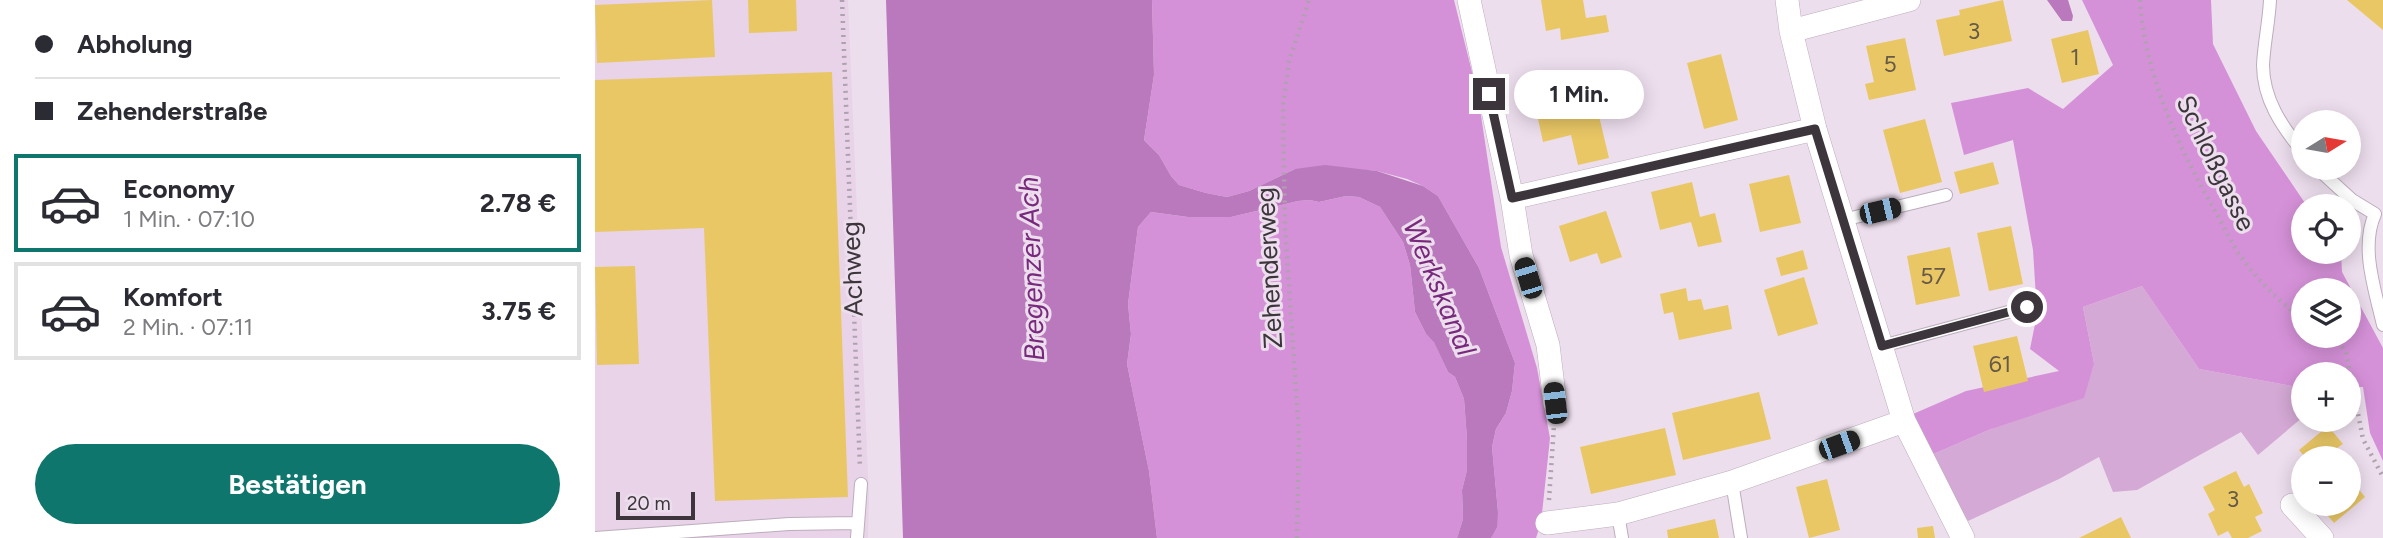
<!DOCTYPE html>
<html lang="de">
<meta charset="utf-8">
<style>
:root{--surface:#fff;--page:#f7f7f7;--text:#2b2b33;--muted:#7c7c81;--line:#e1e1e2;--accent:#0f766e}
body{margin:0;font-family:Figtree,sans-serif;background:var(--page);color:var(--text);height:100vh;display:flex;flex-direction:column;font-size:26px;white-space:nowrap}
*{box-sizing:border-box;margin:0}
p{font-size:23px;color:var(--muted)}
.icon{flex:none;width:38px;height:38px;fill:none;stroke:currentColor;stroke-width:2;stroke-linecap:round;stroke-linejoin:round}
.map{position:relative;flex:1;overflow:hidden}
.details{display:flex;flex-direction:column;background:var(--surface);width:595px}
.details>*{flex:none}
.hud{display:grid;align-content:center;height:154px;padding:0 35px;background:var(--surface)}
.needle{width:46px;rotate:79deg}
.fabs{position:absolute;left:1696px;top:110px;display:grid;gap:14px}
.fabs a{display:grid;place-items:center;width:70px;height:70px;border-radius:50%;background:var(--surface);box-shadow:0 4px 18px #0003;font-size:35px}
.scale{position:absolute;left:21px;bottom:18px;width:79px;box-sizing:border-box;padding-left:7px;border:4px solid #3c363c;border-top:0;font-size:19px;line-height:24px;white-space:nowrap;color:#3c363c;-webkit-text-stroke:5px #eddeed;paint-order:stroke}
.end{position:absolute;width:32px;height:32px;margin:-16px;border:9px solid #3c363c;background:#fff;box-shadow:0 0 0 4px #fff}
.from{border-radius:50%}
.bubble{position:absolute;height:49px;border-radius:24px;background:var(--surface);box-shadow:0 4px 18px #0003;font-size:23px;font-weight:700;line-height:49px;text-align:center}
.car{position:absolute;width:21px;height:42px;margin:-21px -10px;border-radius:9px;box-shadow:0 0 5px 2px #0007;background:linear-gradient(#222 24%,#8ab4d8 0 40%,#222 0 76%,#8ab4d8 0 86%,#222 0)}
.hud b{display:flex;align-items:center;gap:24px;height:66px;font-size:26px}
.hud b+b{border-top:2px solid var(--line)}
.hud i{width:18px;height:18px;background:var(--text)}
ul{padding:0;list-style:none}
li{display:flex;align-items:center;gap:21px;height:98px;margin:0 14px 10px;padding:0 21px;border:4px solid var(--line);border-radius:0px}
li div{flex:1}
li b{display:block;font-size:26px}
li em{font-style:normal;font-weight:700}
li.selected{border-color:var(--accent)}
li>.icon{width:63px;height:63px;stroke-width:1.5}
.button{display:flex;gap:14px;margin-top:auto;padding:14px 35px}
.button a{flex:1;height:80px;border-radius:42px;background:var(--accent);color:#fff;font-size:28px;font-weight:700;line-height:80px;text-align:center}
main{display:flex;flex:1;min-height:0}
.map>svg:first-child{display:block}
.built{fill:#e8d3e8}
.green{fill:#d4a9d5}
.forest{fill:#d591d8;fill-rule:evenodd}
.water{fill:#ba78bd}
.building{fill:#e9c765}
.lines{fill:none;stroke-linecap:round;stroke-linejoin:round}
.service-casing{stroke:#bcadbc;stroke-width:14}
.minor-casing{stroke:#bcadbc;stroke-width:24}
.path{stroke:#aea2ae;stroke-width:4.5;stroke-dasharray:2 5;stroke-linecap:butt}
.service{stroke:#fff;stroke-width:12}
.minor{stroke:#fff;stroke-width:23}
.route{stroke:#3c363c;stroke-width:9}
.labels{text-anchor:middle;stroke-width:6;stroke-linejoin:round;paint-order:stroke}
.number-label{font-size:23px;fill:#675a46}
.street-label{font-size:26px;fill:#3c363c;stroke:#eddeed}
.water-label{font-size:28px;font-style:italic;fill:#78297d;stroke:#eddeed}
</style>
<main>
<section class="details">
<div class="hud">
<b><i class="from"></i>Abholung</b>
<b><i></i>Zehenderstraße</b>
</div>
<ul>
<li class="selected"><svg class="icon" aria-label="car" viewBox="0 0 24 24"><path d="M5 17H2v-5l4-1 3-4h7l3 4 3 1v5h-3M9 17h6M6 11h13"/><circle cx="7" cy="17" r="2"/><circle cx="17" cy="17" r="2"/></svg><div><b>Economy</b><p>1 Min. · 07:10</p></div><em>2.78 €</em></li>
<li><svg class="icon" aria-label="car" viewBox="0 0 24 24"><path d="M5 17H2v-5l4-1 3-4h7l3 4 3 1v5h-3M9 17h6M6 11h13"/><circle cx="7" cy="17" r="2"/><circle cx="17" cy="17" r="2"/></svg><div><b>Komfort</b><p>2 Min. · 07:11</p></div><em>3.75 €</em></li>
</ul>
<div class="button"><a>Bestätigen</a></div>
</section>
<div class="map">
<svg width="1788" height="538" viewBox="0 0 1788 538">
<rect width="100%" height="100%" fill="#eddeed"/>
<path class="built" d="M 0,0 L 253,0 L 274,498 L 273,538 L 0,538 Z"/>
<path class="green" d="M 1547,286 L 1604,369 L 1708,388 L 1708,417 L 1663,455 L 1646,432 L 1542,490 L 1518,492 L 1504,457 L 1464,479 L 1373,521 L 1334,456 L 1396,429 L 1499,363 L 1488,307 Z"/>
<path class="forest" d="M 557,0 L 859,0 L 883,96 L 906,247 L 942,368 L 955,438 L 946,523 L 941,538 L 896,538 L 903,512 L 897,447 L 901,429 L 911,413 L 917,391 L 920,363 L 884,268 L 843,196 L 828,186 L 812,179 L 782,171 L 756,169 L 700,169 L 654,191 L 632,197 L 611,193 L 584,185 L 576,176 L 564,155 L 549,140 L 559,75 Z
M 1487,0 L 1616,0 L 1618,44 L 1661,131 L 1712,206 L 1708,206 L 1708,252 L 1746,252 L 1747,272 L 1788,348 L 1788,461 L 1775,433 L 1768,387 L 1754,387 L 1754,374 L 1708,374 L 1708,388 L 1604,369 L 1547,286 L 1488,307 L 1499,363 L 1489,398 L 1396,429 L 1334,456 L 1318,414 L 1371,391 L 1464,371 L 1435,349 L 1442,314 L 1438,250 L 1418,140 L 1369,155 L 1356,103 L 1433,88 L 1468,109 L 1518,65 ZM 1708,290 L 1754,290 L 1754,336 L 1708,336 Z
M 751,196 L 764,197 L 785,207 L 808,242 L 815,265 L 820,312 L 831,334 L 839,341 L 853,372 L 860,377 L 869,399 L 872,439 L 872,470 L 867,490 L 868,519 L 862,538 L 562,538 L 554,471 L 532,364 L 536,334 L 533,304 L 543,227 L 556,212 L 593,217 L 636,217 L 703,201 L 715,200 L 724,202 Z"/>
<path class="water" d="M 291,0 L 557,0 L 559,75 L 549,140 L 564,155 L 576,176 L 584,185 L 611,193 L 632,197 L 654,191 L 700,169 L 730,165 L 782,171 L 828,186 L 843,196 L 884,268 L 920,363 L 917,391 L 911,413 L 901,429 L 897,447 L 903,512 L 902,527 L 896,538 L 862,538 L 868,519 L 867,490 L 872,470 L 872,439 L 869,399 L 860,377 L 853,372 L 839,342 L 831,334 L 820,312 L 815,265 L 808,242 L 785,207 L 764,197 L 751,196 L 724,202 L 715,200 L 703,201 L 636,217 L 593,217 L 556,212 L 543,227 L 533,304 L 536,334 L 532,364 L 554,471 L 562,538 L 308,538 Z
M 1452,0 L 1473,0 L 1478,16 L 1477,21 L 1467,21 Z"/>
<path class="building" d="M 117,0 L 120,57 L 2,63 L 0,5 Z
M 153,0 L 201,0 L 202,31 L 154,33 Z
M 946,0 L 988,0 L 991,18 L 1011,15 L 1014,32 L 966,40 L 965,28 L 951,31 Z
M 1408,0 L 1417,41 L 1349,56 L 1341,20 L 1365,15 L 1364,10 Z
M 1752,0 L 1788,0 L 1788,30 Z
M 1493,30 L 1504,74 L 1467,83 L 1456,39 Z
M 1310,38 L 1321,90 L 1274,100 L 1270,84 L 1279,82 L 1271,46 Z
M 1126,54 L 1143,120 L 1109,129 L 1092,63 Z
M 237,72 L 253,497 L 120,501 L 109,228 L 0,232 L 0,80 Z
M 983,95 L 988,116 L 1003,112 L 1014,158 L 983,165 L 976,135 L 948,142 L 940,105 Z
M 1330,119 L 1347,182 L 1305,193 L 1288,130 Z
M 1398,162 L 1404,184 L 1365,194 L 1359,172 Z
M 1194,175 L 1206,223 L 1165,232 L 1154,184 Z
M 1097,182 L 1105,217 L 1120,213 L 1127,242 L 1103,247 L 1096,222 L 1065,230 L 1056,192 Z
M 1011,211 L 1027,257 L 1006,264 L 1002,253 L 975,262 L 964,226 Z
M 1416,226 L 1428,284 L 1394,291 L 1382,233 Z
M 1355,247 L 1365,296 L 1321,305 L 1312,256 Z
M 1208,250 L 1213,269 L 1186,276 L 1181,258 Z
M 40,266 L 44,364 L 2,365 L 0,267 Z
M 1209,277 L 1223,324 L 1183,336 L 1169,290 Z
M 1091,288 L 1093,301 L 1106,299 L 1109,310 L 1133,305 L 1137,329 L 1084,340 L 1078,312 L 1069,314 L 1065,294 Z
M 1422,336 L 1433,381 L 1389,392 L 1378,346 Z
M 1164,392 L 1176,439 L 1088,460 L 1077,413 Z
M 1733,426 L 1748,444 L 1742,448 L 1751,458 L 1711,458 L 1704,450 Z
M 1070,428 L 1081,475 L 996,494 L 985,447 Z
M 1641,471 L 1649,487 L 1654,484 L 1668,513 L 1660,517 L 1667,531 L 1653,538 L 1637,538 L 1633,531 L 1623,536 L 1613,514 L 1620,510 L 1608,487 Z
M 1754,477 L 1770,497 L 1739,523 L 1723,504 L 1754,504 Z
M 1232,479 L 1245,530 L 1214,538 L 1201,487 Z
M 1526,517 L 1536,538 L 1484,538 Z
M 1120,519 L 1124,538 L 1073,538 L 1072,530 Z
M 1338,526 L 1340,538 L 1323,538 L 1322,528 Z"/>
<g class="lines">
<g class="service-casing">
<path id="service" d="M 1675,0 C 1674,22 1669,43 1668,65 C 1668,99 1687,127 1708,152
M 1722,168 L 1757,200 L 1780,214 C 1765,247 1780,290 1788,325
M 1248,220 L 1351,195
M 1287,346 L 1432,307
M 1137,482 L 1146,538
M 1023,514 L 1027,538
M 0,538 L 194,524 L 262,523
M 262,538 L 266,484"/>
</g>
<g class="minor-casing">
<path id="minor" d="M 874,0 L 917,198 L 926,255 L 953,345 L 960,403
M 1192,0 L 1196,31 L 1220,129 L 1309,421 L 1368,538
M 1196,31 L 1314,0
M 917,198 L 1220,129
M 1697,505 L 1727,538
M 952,523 L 1023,514 L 1137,482 L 1309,421"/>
</g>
<path class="path" d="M 247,0 L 265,468
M 1545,0 C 1549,74 1586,153 1623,216 C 1630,229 1636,242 1644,254 C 1661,278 1684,302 1708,319
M 1738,336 L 1751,352 L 1768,439 L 1788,477
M 954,500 L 959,425
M 702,538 L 704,435 L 690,226 L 688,105 L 694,61 L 714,0"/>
<use href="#service" class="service"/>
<use href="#minor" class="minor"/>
</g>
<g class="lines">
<path class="route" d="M 894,94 L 917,198 L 1220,129 L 1287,346 L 1432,307"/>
</g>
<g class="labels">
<g class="number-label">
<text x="1379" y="39">3</text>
<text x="1480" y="65">1</text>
<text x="1295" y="72">5</text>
<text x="1338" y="284">57</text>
<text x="1405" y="372">61</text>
<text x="1638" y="507">3</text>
</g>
<g class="street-label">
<text transform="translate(1621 163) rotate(64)" y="9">Schloßgasse</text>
<text transform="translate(674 268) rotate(-93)" y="9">Zehenderweg</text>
<text transform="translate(257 269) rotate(-92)" y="9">Achweg</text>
</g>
<g class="water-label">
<text transform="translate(436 269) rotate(-92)" y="10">Bregenzer Ach</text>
<text transform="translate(845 287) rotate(67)" y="10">Werkskanal</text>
</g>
</g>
</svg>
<div class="fabs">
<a><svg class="needle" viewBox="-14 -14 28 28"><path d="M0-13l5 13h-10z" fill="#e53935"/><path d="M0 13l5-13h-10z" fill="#7c7c81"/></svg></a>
<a><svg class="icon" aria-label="locate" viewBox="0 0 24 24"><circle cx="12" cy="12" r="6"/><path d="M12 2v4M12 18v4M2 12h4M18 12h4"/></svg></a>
<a><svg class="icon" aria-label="layers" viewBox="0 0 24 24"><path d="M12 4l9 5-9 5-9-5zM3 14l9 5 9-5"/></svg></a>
<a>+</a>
<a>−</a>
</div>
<div class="scale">20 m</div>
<i class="end from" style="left:1432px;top:307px"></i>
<i class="end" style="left:894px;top:94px"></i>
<div class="bubble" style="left:919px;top:70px;width:130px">1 Min.</div>
<i class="car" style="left:1285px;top:211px;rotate:77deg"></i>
<i class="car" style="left:933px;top:278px;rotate:343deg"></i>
<i class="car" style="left:960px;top:403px;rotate:353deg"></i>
<i class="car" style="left:1244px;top:445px;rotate:70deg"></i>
</div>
</main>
